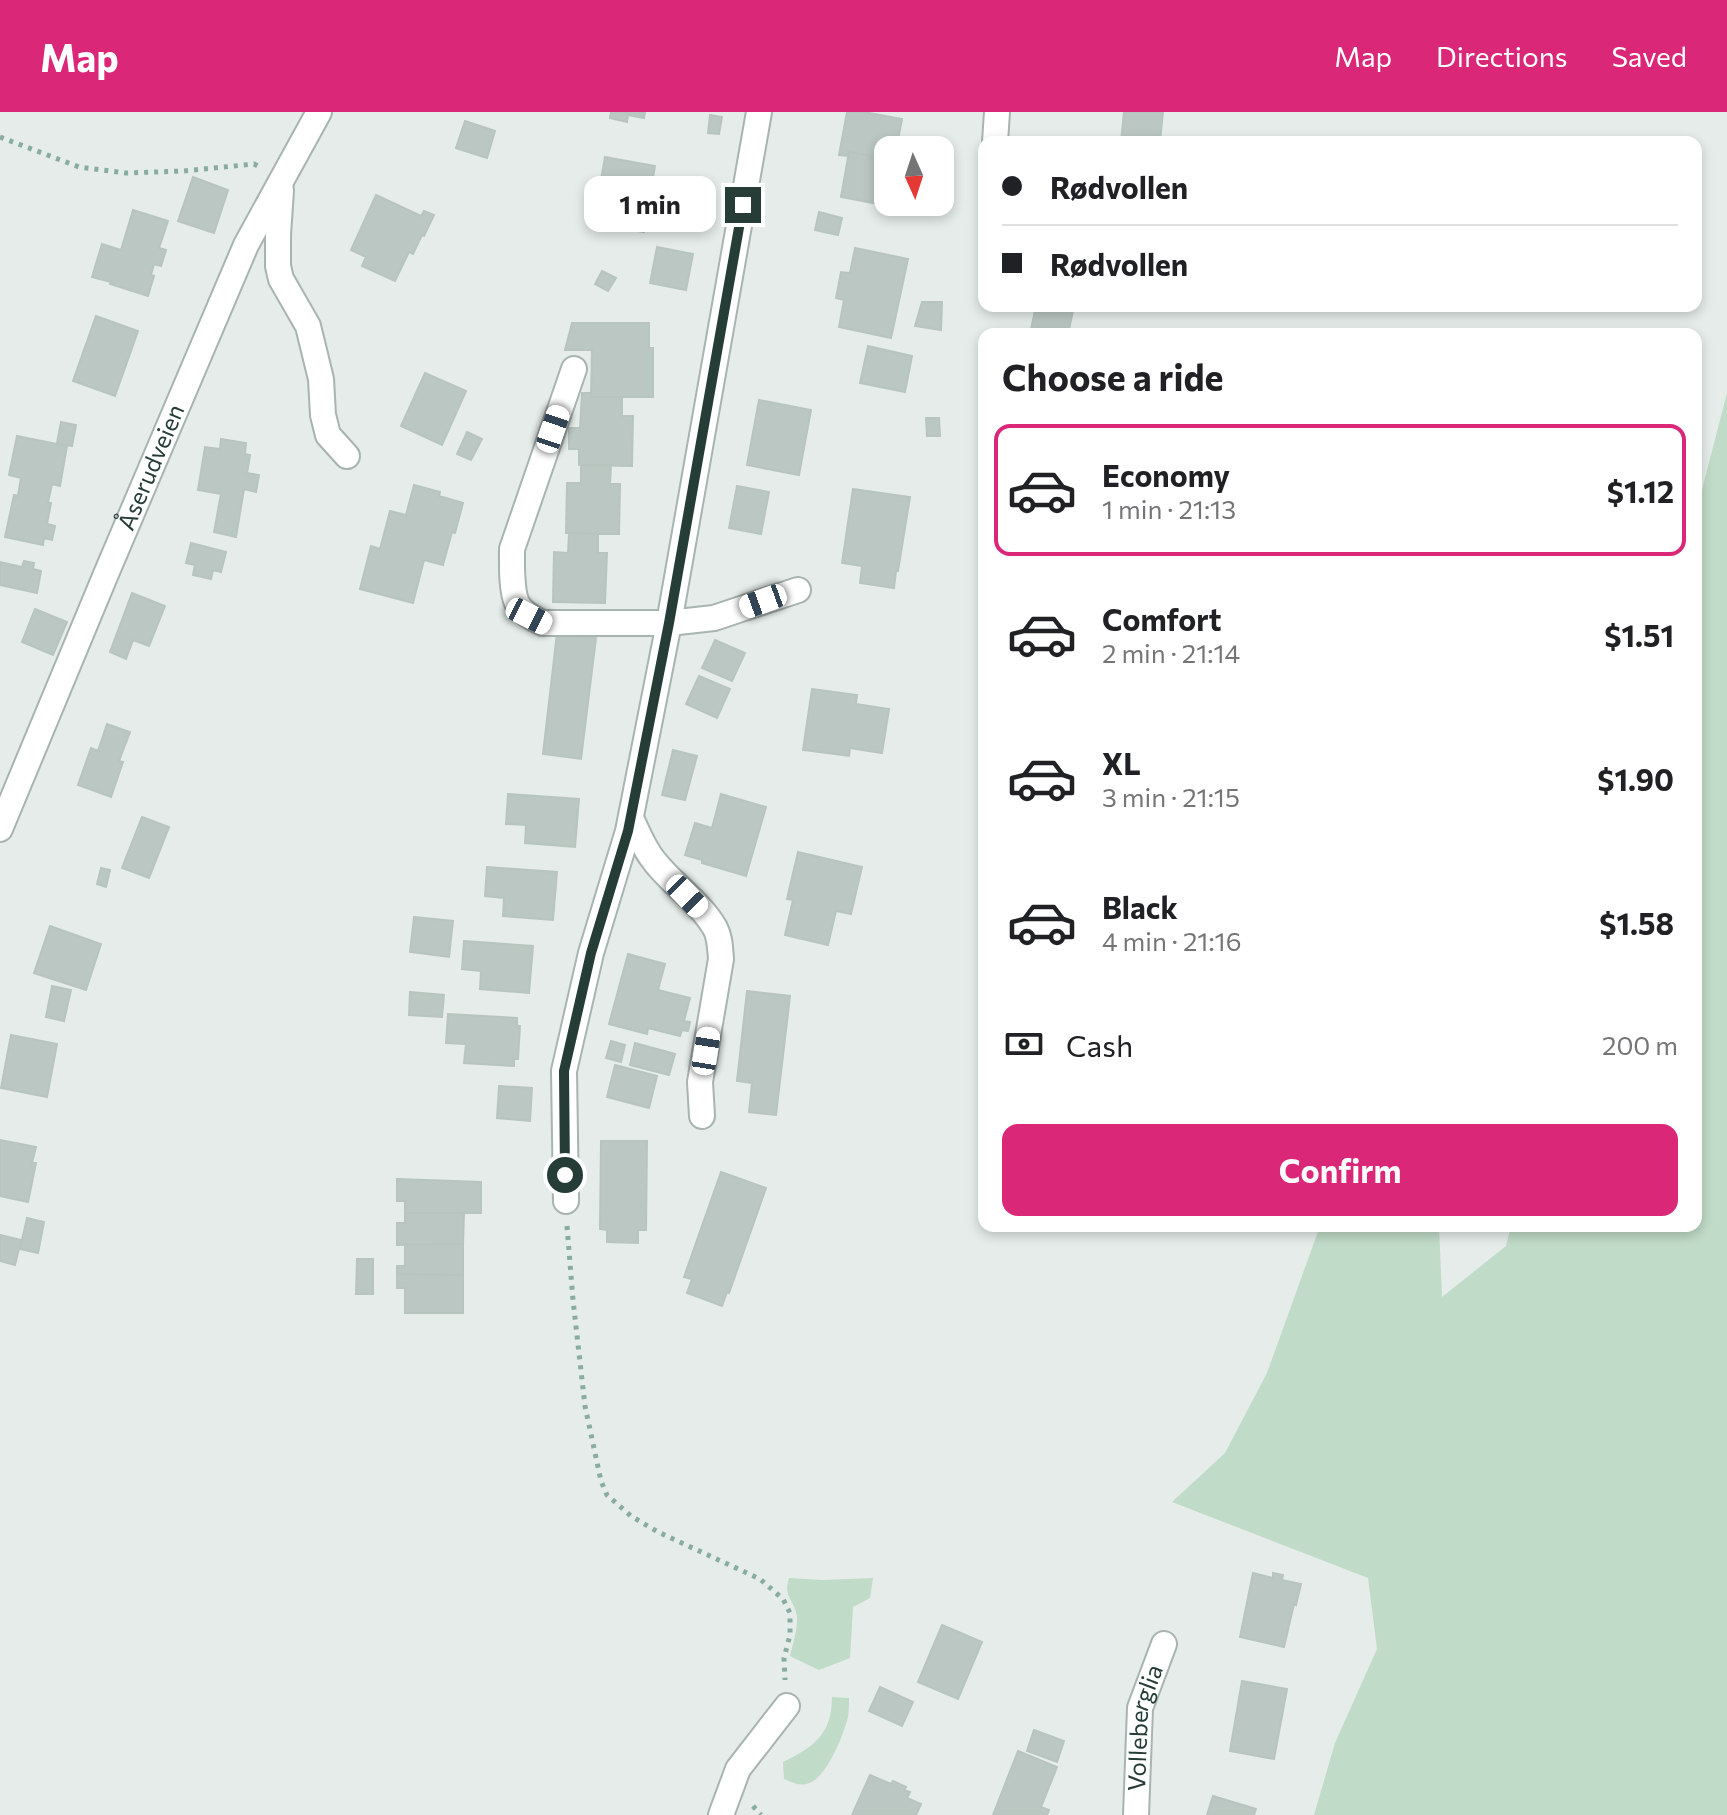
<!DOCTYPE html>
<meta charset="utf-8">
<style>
:root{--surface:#fff;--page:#f6f6f6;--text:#202124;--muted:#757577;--line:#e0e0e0;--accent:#db2777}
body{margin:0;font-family:Commissioner,sans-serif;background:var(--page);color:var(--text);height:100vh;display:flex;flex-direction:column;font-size:30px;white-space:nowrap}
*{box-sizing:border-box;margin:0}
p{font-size:26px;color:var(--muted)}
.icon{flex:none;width:44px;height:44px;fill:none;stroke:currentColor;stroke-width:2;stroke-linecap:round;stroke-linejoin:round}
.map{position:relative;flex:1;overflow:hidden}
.panel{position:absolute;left:978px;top:216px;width:724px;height:904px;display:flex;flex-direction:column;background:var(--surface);border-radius:16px;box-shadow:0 4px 12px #0003}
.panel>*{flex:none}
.top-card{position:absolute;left:978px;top:24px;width:724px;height:176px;border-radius:16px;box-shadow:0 4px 12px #0003;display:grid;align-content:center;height:176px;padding:0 24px;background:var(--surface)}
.needle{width:52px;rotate:177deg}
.tools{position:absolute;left:874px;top:24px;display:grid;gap:16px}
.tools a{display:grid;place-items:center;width:80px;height:80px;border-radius:16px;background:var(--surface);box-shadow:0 4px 12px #0003;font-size:40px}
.end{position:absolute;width:36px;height:36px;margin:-18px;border:10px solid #263c36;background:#fff;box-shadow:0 0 0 4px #fff}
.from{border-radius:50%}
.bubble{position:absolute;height:56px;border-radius:16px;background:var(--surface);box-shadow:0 4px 12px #0003;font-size:26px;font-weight:700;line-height:56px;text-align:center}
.car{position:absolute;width:24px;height:48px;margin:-24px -12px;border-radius:10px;box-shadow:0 0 6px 2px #0007;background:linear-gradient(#fff 24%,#345 0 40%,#fff 0 76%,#345 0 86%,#fff 0)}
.top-card b{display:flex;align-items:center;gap:28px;height:76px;font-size:30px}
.top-card b+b{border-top:2px solid var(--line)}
.top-card i{width:20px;height:20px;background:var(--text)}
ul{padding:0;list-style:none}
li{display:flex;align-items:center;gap:24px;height:132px;margin:0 16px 12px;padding:0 8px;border:4px solid transparent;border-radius:16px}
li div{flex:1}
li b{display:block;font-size:30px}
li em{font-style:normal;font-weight:700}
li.on{border-color:var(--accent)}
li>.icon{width:72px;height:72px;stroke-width:1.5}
h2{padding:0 24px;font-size:36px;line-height:96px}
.pay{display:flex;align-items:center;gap:20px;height:88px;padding:0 24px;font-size:30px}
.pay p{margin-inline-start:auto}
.button{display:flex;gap:16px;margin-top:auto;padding:16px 24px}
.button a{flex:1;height:92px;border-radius:16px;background:var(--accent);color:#fff;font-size:32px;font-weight:700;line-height:92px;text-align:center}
header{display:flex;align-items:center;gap:48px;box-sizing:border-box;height:112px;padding:0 40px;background:var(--accent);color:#fff}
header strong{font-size:38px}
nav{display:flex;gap:44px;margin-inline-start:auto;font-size:28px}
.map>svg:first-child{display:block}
.green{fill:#c0dbc7}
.building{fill:#bac7c2;stroke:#b8c5bf;stroke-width:2}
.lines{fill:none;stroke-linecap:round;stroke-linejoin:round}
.minor-casing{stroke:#a8b4b0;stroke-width:28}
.path{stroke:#89aca0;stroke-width:5;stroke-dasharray:4 6;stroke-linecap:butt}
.minor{stroke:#fff;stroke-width:24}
.route{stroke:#263c36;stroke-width:10}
.labels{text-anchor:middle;stroke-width:6;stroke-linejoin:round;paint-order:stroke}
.street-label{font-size:24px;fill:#263c36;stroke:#f5f9f7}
</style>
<header>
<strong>Map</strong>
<nav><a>Map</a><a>Directions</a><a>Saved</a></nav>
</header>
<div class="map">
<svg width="1727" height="1703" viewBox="0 0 1727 1703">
<rect width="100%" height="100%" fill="#e5ece9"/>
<path class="green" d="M 1727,281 L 1727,1703 L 1314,1703 L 1335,1631 L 1377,1537 L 1368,1466 L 1172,1390 L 1225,1341 L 1267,1261 L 1320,1114 L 1439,1114 L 1442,1185 L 1506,1134 L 1511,1114 L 1696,1114 L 1696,401 Z
M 789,1466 L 823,1468 L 873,1466 L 870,1486 L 853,1495 L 850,1546 L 819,1558 L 790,1544 C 793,1531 798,1517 797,1504 C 794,1487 783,1486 789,1466 Z
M 832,1585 L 849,1586 C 849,1592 849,1599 848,1605 C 843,1624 827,1665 809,1671 C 799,1675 792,1670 784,1667 L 783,1650 C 814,1635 832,1622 832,1585 Z"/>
<path class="building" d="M 611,0 L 645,0 L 644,6 L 628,3 L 627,10 L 610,6 Z
M 847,0 L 864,0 L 902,7 L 896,38 L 888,38 L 888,47 L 849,40 L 848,44 L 839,43 Z
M 1124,0 L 1163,0 L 1160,30 L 1121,30 Z
M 710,3 L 722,5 L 719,22 L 708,21 Z
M 465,9 L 495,19 L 487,46 L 456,36 Z
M 849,40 L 888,47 L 888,90 L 895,90 L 894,95 L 841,85 Z
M 605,45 L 655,54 L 650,82 L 653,82 L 651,94 L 649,93 L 647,102 L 649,102 L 647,114 L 645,114 L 644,120 L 587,110 L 594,67 L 601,68 Z
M 193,65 L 228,78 L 214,121 L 178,109 Z
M 376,83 L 421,104 L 424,99 L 434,103 L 424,124 L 422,123 L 413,142 L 409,140 L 395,169 L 362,154 L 366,145 L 351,138 Z
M 133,98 L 168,109 L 159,136 L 166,138 L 161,154 L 154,152 L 151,163 L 154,164 L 148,184 L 110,172 L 111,170 L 92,165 L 102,132 L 121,138 Z
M 819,100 L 842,106 L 838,123 L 815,118 Z
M 657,135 L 693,142 L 686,178 L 650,171 Z
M 855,136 L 908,147 L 891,226 L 839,215 L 844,188 L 836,186 L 841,160 L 850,161 Z
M 602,159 L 616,166 L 608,179 L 595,172 Z
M 922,190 L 942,190 L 941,218 L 915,214 Z
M 1036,194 L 1074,194 L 1068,222 L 1030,222 Z
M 96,204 L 138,219 L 115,284 L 73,269 Z
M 572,211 L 649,211 L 649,236 L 653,236 L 653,285 L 591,285 L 592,238 L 565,238 Z
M 868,234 L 912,244 L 905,280 L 860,271 Z
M 425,261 L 466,279 L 442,333 L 401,314 Z
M 582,281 L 591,281 L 591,285 L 622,285 L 622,304 L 633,304 L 632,354 L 579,353 L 579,337 L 569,337 L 569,316 L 580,316 Z
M 759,288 L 811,298 L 799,363 L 747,353 Z
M 926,306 L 939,306 L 940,324 L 927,324 Z
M 61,310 L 76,313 L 72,334 L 57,331 Z
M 467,320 L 482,327 L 471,348 L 457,342 Z
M 17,324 L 67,334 L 60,374 L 52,372 L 48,391 L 51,391 L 47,412 L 55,414 L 52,428 L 44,426 L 43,433 L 5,425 L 14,383 L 18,384 L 21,366 L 9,363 Z
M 221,327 L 246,331 L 245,342 L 250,343 L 247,361 L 259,363 L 256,380 L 244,377 L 236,425 L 214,420 L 221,382 L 198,378 L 205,335 L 220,337 Z
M 581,353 L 611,353 L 610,372 L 620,372 L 619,422 L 566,421 L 567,371 L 581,371 Z
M 414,373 L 440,380 L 439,384 L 463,391 L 455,421 L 452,420 L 443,453 L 424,448 L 413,491 L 360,477 L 371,434 L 380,437 L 390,399 L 406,403 Z
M 737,374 L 769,380 L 761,422 L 729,416 Z
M 853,377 L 910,385 L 898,459 L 896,459 L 894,476 L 860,471 L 862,454 L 842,451 Z
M 569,421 L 598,422 L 598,441 L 607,441 L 605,491 L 553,490 L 554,440 L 568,441 Z
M 191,431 L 226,440 L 221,460 L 213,458 L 211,467 L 193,463 L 195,453 L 186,451 Z
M 24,449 L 34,451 L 33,457 L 41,459 L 37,481 L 0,473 L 0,450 L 22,455 Z
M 132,481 L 165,494 L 149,534 L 133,528 L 126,547 L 110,540 Z
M 35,497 L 67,510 L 53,543 L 22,530 Z
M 557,521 L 596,526 L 581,647 L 543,642 Z
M 715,528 L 745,541 L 732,569 L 702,556 Z
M 699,564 L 730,577 L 717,606 L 686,592 Z
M 812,577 L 857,583 L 856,592 L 889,597 L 882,641 L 850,636 L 849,644 L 803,638 Z
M 107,612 L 130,620 L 119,649 L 123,650 L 111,685 L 78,673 L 91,636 L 98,639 Z
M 673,638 L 697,644 L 685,688 L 662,683 Z
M 508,682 L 579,687 L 575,735 L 525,731 L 526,713 L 506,712 Z
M 721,682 L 766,695 L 746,764 L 702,751 L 702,748 L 685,743 L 695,711 L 712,716 Z
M 142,705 L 169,715 L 149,766 L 122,756 Z
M 798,740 L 862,755 L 851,802 L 836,799 L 828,833 L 785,823 L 793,788 L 787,787 Z
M 487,755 L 557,760 L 553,808 L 503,804 L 504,786 L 485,784 Z
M 101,756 L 110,758 L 106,775 L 97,772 Z
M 414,805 L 453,809 L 449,845 L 410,840 Z
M 50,814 L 101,832 L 86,878 L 34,861 Z
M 464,829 L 533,834 L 529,881 L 480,877 L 481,859 L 462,857 Z
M 628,842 L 665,852 L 658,878 L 690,886 L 684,909 L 690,910 L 688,919 L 682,918 L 680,924 L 648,916 L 647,922 L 609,912 Z
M 52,874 L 71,878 L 64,909 L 46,905 Z
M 747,879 L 790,884 L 776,1003 L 749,1000 L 752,971 L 737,969 Z
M 410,880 L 444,883 L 442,905 L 409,903 Z
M 448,902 L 517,906 L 517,914 L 520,914 L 518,947 L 514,947 L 514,954 L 464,951 L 466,932 L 446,931 Z
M 11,923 L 57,932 L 47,985 L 1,976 Z
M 611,929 L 625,933 L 621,950 L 606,946 Z
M 635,931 L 675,942 L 669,963 L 630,953 Z
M 615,953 L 657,964 L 649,996 L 607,985 Z
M 499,974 L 532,976 L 530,1009 L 497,1006 Z
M 0,1028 L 36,1035 L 32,1051 L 36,1051 L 28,1090 L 0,1084 Z
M 601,1029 L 647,1029 L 646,1118 L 638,1118 L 638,1131 L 607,1130 L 607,1118 L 600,1117 Z
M 721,1060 L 766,1076 L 729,1181 L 727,1180 L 722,1194 L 687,1181 L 692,1167 L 684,1165 Z
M 397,1067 L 481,1070 L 481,1101 L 405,1101 L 405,1089 L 397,1089 Z
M 405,1101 L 464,1101 L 463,1132 L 397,1133 L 397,1111 L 405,1111 Z
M 27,1106 L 44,1110 L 38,1141 L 20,1137 Z
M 0,1123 L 21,1128 L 15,1153 L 0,1149 Z
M 405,1132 L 463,1132 L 463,1163 L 397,1162 L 397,1154 L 405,1154 Z
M 357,1147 L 373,1147 L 373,1182 L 356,1182 Z
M 397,1162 L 463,1163 L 463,1201 L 405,1201 L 405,1176 L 397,1176 Z
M 1253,1461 L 1273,1466 L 1273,1461 L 1283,1463 L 1282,1468 L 1301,1472 L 1296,1493 L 1294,1492 L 1284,1535 L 1240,1525 Z
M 942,1513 L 982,1530 L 958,1587 L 918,1570 Z
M 1242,1569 L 1287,1577 L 1274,1647 L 1230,1639 Z
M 880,1575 L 913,1590 L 902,1614 L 869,1599 Z
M 1034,1618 L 1064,1629 L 1057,1650 L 1027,1639 Z
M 1018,1639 L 1057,1655 L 1041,1695 L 1049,1698 L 1047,1703 L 993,1703 Z
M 870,1663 L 891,1672 L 893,1669 L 906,1675 L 904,1678 L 910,1680 L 907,1686 L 921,1692 L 916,1703 L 852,1703 Z
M 1213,1684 L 1256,1697 L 1254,1703 L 1207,1703 Z"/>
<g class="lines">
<g class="minor-casing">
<g id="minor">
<path d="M 995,30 L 997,0"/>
<path d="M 281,78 L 278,123 L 278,154 L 281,167 L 308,214 L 321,267 L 323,303 L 328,323 L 347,344"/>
<path d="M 574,257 L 512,437 C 512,451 511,478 517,491 C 522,501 534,507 543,511 L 669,511 L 714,506 L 798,478"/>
<path d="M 631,706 C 638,721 644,737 655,750 C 673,773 700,790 715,816 C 720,825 720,836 721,847 L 700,970 L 702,1004"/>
<path id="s1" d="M 0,717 L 106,462 L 246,133 L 319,0"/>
<path d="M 566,1089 L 564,959 L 591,841 L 628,719 L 669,511 L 759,0"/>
<path d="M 721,1703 L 738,1657 L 787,1594"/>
<path id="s2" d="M 1136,1703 L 1140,1596 L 1164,1532"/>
</g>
</g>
<path class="path" d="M 0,25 L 79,55 L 126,61 L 184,59 L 254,52 L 260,55
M 567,1114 L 573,1188 L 585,1294 L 601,1369 L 607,1383 L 631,1404 L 658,1420 L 760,1467 L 783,1487 L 790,1501 L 790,1523 L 784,1546 L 785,1568
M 753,1694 L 761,1703"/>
<use href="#minor" class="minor"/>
</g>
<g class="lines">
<path class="route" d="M 565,1063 L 564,959 L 591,841 L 628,719 L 669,511 L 743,93"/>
</g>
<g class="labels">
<g class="street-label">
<text dy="8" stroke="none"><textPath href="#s1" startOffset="392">Åserudveien</textPath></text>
<text dy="8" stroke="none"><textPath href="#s2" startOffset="88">Volleberglia</textPath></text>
</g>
</g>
</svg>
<div class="tools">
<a><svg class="needle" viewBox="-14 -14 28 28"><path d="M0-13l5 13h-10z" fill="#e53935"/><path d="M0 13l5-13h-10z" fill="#757577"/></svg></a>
</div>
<i class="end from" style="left:565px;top:1063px"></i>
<i class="end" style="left:743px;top:93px"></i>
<div class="bubble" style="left:584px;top:64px;width:132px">1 min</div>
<i class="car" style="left:553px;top:317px;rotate:19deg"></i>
<i class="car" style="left:763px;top:489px;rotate:250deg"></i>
<i class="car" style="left:529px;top:504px;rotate:117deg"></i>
<i class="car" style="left:687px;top:784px;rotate:136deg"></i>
<i class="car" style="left:706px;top:939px;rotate:9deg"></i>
<div class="top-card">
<b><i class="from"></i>Rødvollen</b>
<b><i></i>Rødvollen</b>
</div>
<section class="panel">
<h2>Choose a ride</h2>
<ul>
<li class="on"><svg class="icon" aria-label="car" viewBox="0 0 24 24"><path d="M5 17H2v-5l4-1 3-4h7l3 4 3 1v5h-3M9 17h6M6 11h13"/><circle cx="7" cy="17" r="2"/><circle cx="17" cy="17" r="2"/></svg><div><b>Economy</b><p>1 min · 21:13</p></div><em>$1.12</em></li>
<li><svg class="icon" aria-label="car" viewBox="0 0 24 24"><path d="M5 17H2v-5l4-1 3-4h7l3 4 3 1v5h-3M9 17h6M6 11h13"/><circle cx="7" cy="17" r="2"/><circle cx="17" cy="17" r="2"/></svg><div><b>Comfort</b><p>2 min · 21:14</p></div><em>$1.51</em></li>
<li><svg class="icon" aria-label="car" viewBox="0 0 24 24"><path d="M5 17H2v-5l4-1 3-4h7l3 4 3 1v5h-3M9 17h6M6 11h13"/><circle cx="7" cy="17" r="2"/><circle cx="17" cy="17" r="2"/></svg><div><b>XL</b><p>3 min · 21:15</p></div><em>$1.90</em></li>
<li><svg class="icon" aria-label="car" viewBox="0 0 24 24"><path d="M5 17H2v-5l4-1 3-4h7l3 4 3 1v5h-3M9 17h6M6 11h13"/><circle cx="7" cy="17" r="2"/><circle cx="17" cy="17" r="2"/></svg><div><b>Black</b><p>4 min · 21:16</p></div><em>$1.58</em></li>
</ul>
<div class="pay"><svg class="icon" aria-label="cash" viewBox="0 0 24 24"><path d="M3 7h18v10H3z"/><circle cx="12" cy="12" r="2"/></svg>Cash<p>200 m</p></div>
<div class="button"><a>Confirm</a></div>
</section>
</div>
